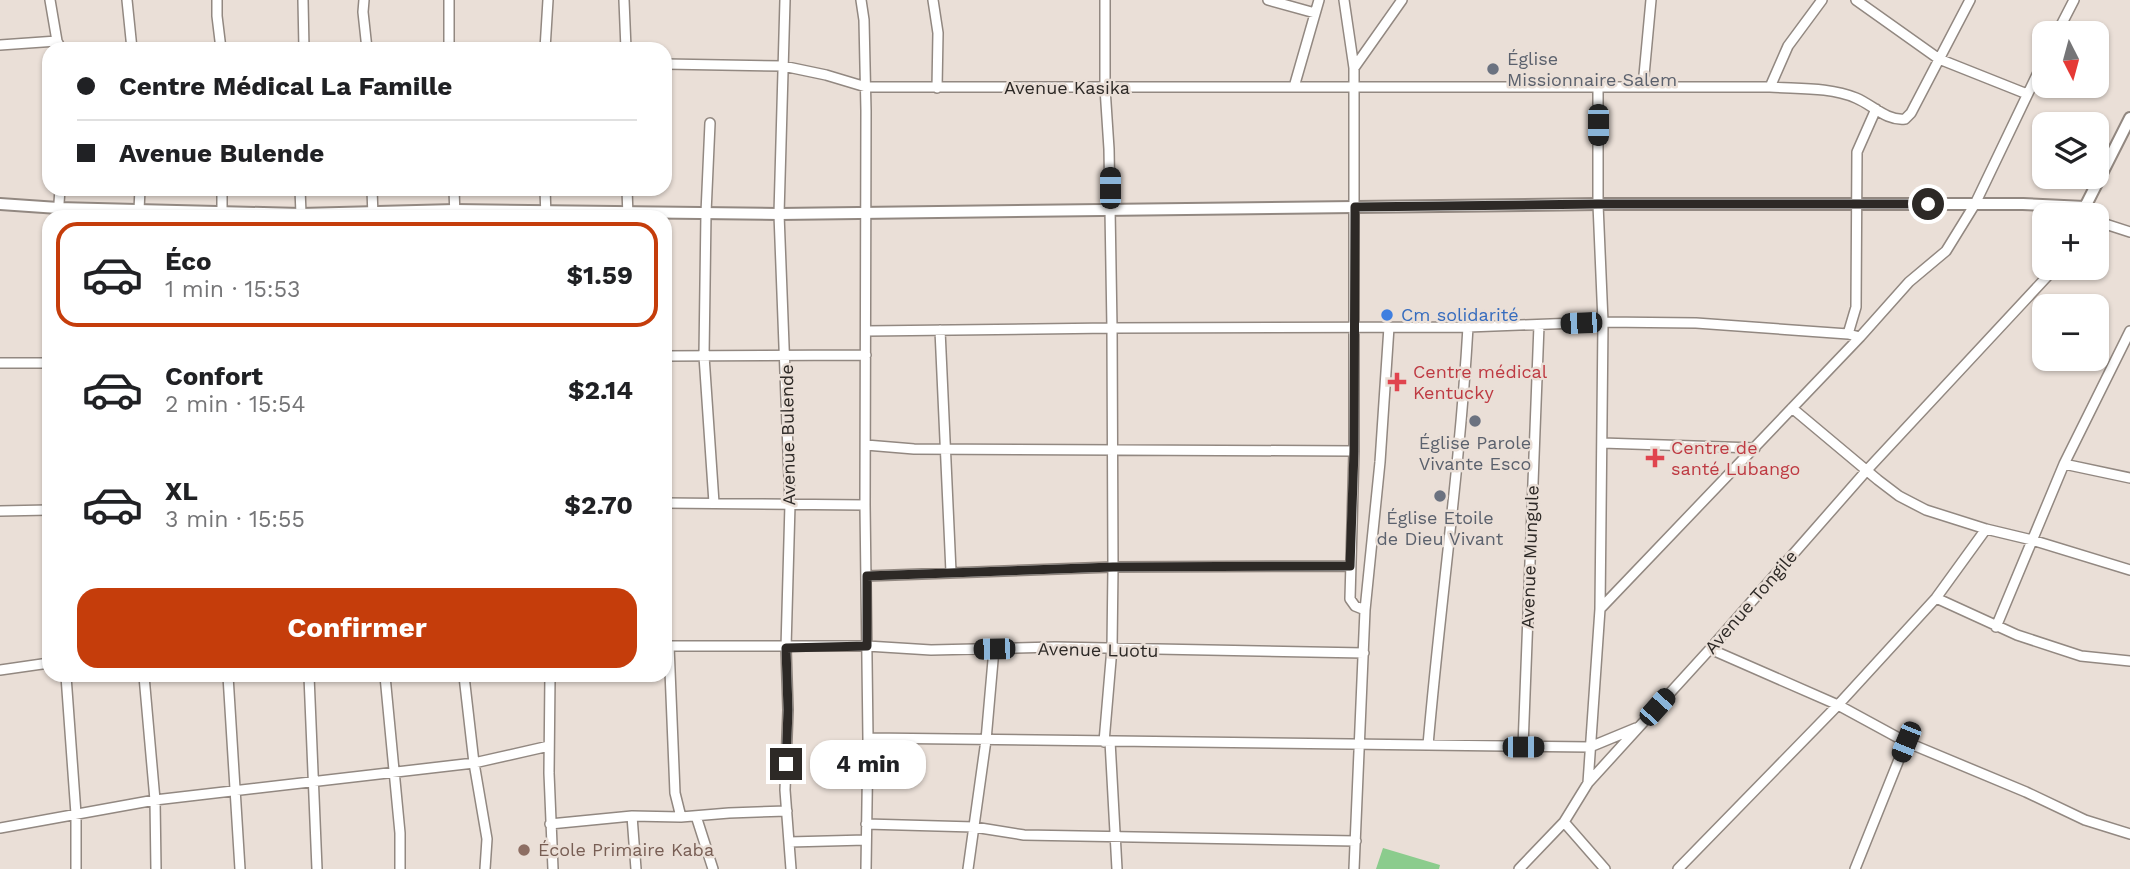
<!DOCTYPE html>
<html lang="fr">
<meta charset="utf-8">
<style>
:root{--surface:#fff;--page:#f2f2f2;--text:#202124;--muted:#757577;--line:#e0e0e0;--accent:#c53d0b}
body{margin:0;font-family:"Work Sans",sans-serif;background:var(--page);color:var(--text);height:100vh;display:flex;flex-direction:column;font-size:26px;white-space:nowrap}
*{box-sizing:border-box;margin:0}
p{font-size:23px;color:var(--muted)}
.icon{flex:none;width:38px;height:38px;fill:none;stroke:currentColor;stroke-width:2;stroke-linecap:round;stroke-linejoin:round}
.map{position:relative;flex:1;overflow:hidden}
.details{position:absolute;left:42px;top:210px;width:630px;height:472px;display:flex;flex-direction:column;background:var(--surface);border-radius:21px;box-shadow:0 2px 5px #0004}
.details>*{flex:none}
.top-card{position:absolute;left:42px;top:42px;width:630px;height:154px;border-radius:21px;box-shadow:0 2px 5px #0004;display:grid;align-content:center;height:154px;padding:0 35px;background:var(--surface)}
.needle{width:46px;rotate:174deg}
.fabs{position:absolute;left:2032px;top:21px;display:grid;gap:14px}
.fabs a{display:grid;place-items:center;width:77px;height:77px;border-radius:14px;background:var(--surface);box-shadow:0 2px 5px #0004;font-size:35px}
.end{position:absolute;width:32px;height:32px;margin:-16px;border:9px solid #2d2926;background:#fff;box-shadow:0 0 0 4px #fff}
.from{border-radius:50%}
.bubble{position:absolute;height:49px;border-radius:21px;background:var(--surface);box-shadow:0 2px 5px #0004;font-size:23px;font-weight:700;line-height:49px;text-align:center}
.car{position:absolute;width:21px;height:42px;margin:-21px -10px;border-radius:9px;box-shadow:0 0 5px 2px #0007;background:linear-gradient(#222 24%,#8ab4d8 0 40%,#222 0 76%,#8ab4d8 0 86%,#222 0)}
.top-card b{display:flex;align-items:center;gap:24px;height:66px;font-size:26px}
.top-card b+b{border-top:2px solid var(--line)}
.top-card i{width:18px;height:18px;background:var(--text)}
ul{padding:12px 0 0;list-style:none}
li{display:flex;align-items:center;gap:21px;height:105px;margin:0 14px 10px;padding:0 21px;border:4px solid transparent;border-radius:21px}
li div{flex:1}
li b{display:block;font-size:26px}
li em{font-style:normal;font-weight:700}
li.active{border-color:var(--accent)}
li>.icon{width:63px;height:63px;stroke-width:1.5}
.primary-button{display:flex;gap:14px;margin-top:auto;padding:14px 35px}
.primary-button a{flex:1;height:80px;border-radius:21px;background:var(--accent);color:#fff;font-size:28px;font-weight:700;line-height:80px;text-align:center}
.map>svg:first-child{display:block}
.green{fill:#8bcc8d}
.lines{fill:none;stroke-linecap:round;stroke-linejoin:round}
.minor-casing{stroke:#928881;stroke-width:12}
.tertiary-casing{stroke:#928881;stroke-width:14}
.minor{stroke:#fff;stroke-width:9}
.tertiary{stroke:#fff;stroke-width:10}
.route{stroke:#2d2926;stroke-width:9}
.worship-dot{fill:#6b7280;stroke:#eadfd7;stroke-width:2.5}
.shop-dot{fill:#3f7fe0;stroke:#eadfd7;stroke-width:2.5}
.health-dot{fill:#e0444e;stroke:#eadfd7;stroke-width:2.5}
.education-dot{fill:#8d6e63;stroke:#eadfd7;stroke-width:2.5}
.labels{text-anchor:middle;stroke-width:5;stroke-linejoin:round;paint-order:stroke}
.worship-label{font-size:18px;fill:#5b616d;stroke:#eadfd7}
.street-label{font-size:18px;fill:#2d2926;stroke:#eadfd7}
.shop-label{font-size:18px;fill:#366cbe;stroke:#eadfd7;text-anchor:start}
.health-label{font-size:18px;fill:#be3a42;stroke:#eadfd7;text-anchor:start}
.education-label{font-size:18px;fill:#785e54;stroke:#eadfd7;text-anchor:start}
</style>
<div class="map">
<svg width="2130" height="869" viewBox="0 0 2130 869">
<rect width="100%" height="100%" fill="#eadfd7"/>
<path class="green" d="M 1383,848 L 1440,865 L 1439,869 L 1376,869 Z"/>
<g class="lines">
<g class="minor-casing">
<path id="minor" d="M 50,0 L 57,41 L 61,49
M 127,0 L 132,49
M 217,0 L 217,16 L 221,49
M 303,0 L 304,49
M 364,0 L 363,12 L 367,49
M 624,0 L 626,49
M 785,0 L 779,214 L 790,504 L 786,648 L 788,710 L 785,790 L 791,869
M 861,0 L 864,20 L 866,111 L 865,505 L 868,738 L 866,869
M 933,0 L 938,33 L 937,88
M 1268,0 L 1315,13
M 1344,0 L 1354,68 L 1354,451 L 1350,599 L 1355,606 L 1365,610
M 1856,0 L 1939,59 L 2027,94
M 2057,33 L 2074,0
M 0,45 L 57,41
M 449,49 L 449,0
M 545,49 L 548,0
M 665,64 L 783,66 L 826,75 L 866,87 L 1770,87 C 1798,89 1830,87 1856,98 C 1873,105 1886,121 1905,119 L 1911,113 L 1970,0
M 1354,68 L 1402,0
M 1643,86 L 1651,0
M 1294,87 L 1319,0
M 1770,87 L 1788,46 L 1822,0
M 710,123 L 706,213 L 704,356 L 714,503
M 222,189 L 222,212
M 300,189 L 301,214
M 372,189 L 373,217
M 454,189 L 455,217
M 545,189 L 546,217
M 627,189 L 628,217
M 139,210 L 140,189
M 58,217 L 60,189
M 2096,221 L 2130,232
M 940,330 L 951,572
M 867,331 L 1112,328 L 1468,327 L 1603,322 L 1696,323 L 1848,334 L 1860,337
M 1848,334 L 1856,307 L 1857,152 L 1876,109
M 665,356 L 866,355
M 0,363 L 49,363
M 1792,408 L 1878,480 L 1899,496 L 1926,510 L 1986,529 L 2032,540 L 2130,570
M 1602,443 L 1755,448
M 866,445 L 914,449 L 1354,451
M 2064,464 L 2130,478
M 665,503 L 865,505
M 0,511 L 49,510
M 867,576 L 1113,567 L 1350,566
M 1936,598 L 2017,635 L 2081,656 L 2130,661
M 1600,609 L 1860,337 L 1909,282 L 1946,251 L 1975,204 L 2044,60
M 1996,627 L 2064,464 L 2130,331
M 665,646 L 867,646 L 931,650 L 1055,647 L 1364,653
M 669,646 L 675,793 L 681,817
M 1710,649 L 1838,705 L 1906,742 L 2026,792 L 2085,820 L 2130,834
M 0,670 L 49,663
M 66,676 L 76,814 L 76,869
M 144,676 L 155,800 L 156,869
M 228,676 L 240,869
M 309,676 L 317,869
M 385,676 L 400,833 L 400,869
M 464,676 L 474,763 L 487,839 L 485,869
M 550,676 L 549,773 L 553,869
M 868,738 L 1590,747 L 1636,728
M 1110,741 L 1117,869
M 1104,742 L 1112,648 L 1113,567 L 1112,328 L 1109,149 L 1105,88 L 1105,0
M 1428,745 C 1440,606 1460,467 1468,327
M 1523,747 L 1539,325
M 1588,783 L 1600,609 L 1603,322 L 1598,204 L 1598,87
M 632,816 L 636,869
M 696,816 L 713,869
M 1564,822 L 1605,869
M 550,824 L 632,816 L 681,817 L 729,813 L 787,811
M 866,824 L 974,827 L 1024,835 L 1356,841
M 0,828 L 155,800 L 474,763 L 549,746
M 789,842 L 866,840
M 968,869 L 986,740 L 994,649
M 1354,869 L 1365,610 L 1380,462 L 1389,327
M 1519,869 L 1564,822 L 1588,783 L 1710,649 L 1867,470 L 2055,268
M 1678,869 L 1838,705 L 1936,598 L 1986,529
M 1855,869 L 1906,742"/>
</g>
<g class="tertiary-casing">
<path id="tertiary" d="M 0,204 L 58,208 L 301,214 L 455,210 L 779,214 L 1598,204 L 2023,204 L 2085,207 L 2130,118"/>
</g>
<use href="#minor" class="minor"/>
<use href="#tertiary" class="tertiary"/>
</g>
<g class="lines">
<path class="route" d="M 786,764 L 788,710 L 786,648 L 867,646 L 867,576 L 1113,567 L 1350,566 L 1354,451 L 1355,207 L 1598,204 L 1928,204"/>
</g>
<g class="worship-dot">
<circle cx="1493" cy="69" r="7"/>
<circle cx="1475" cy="421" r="7"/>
<circle cx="1440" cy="496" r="7"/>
</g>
<circle class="shop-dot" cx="1387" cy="315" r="7"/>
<g class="health-dot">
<path d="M1393.5 371.5h7v7h7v7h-7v7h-7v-7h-7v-7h7z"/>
<path d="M1651.5 447.5h7v7h7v7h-7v7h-7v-7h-7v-7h7z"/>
</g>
<circle class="education-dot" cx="524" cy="850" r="7"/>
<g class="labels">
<g class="worship-label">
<text x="1507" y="65" text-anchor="start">Église<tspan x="1507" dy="21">Missionnaire Salem</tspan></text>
<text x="1475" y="449">Église Parole<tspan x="1475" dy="21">Vivante Esco</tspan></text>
<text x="1440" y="524">Église Etoile<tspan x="1440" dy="21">de Dieu Vivant</tspan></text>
</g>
<g class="street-label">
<text x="1067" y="94">Avenue Kasika</text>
<text transform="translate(788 435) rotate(-91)" y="6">Avenue Bulende</text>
<text transform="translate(1530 557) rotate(-88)" y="6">Avenue Mungule</text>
<text transform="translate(1751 602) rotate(-49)" y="6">Avenue Tongile</text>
<text transform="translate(1098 650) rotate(1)" y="6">Avenue Luotu</text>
</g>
<g class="shop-label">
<text x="1401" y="321">Cm solidarité</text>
</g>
<g class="health-label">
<text x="1413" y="378">Centre médical<tspan x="1413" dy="21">Kentucky</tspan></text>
<text x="1671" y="454">Centre de<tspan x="1671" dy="21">santé Lubango</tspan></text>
</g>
<g class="education-label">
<text x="538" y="856">École Primaire Kaba</text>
</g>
</g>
</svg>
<div class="fabs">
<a><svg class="needle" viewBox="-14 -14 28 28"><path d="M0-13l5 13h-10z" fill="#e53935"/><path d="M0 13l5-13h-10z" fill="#757577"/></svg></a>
<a><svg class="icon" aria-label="layers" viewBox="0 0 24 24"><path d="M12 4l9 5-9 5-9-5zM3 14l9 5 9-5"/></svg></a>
<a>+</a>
<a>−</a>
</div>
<i class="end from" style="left:1928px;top:204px"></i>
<i class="end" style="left:786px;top:764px"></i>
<div class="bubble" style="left:810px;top:740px;width:116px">4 min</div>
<i class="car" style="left:1598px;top:125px;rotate:180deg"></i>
<i class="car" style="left:1110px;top:188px;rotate:0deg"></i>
<i class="car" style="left:1581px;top:323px;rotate:268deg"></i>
<i class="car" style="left:994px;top:649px;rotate:269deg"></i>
<i class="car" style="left:1657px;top:707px;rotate:42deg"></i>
<i class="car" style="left:1906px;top:742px;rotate:202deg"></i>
<i class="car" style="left:1523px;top:747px;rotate:90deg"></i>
<div class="top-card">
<b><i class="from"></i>Centre Médical La Famille</b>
<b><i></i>Avenue Bulende</b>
</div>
<section class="details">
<ul>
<li class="active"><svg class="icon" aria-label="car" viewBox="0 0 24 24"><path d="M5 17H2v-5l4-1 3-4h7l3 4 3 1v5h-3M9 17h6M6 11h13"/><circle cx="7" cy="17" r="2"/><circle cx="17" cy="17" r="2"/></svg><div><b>Éco</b><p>1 min · 15:53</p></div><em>$1.59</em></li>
<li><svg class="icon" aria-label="car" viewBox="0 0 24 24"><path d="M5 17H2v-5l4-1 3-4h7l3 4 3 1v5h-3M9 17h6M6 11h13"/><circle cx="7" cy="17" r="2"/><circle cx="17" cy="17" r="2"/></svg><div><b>Confort</b><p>2 min · 15:54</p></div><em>$2.14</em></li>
<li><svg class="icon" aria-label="car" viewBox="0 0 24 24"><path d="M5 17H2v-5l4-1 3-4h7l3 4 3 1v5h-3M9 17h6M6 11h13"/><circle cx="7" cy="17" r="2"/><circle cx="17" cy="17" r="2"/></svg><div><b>XL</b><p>3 min · 15:55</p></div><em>$2.70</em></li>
</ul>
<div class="primary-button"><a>Confirmer</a></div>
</section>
</div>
